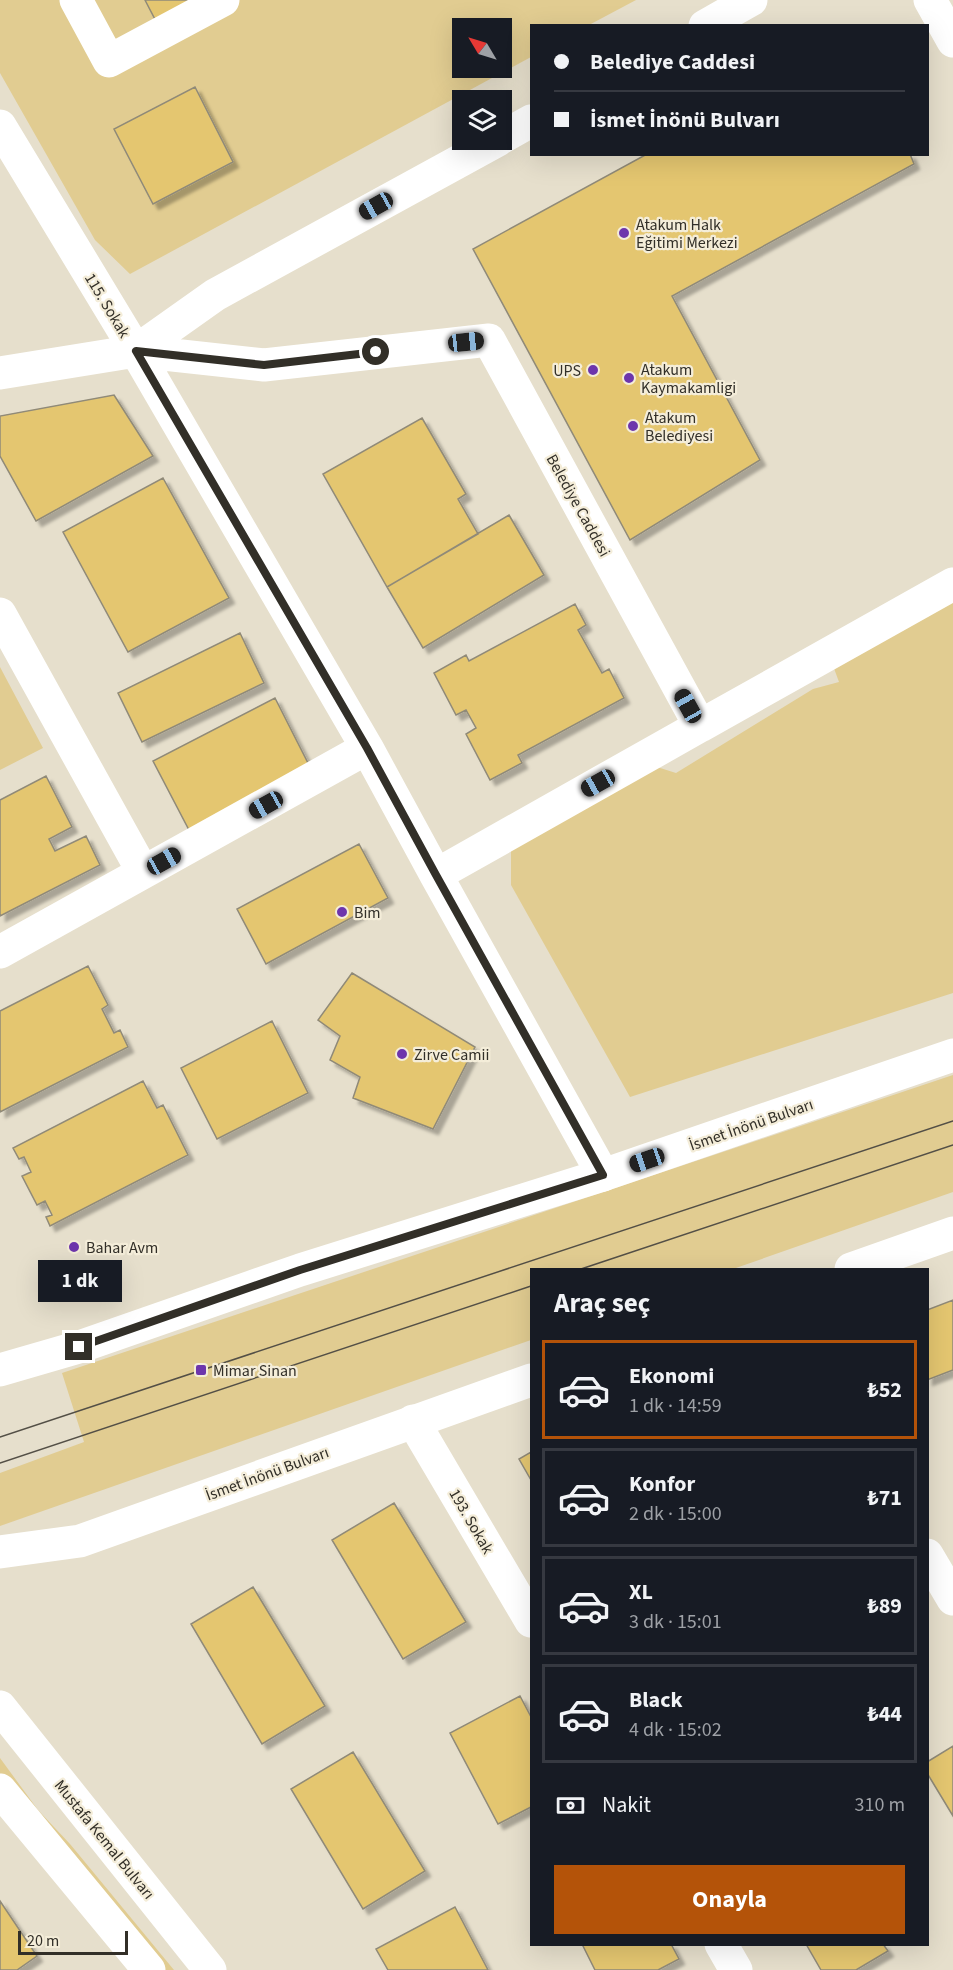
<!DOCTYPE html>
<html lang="tr">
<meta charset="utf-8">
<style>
:root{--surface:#171b24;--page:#20242c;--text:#f1f3f6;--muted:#9ea1a6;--line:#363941;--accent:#b45309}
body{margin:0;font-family:"Source Sans 3",sans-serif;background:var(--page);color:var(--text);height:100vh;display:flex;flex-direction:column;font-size:22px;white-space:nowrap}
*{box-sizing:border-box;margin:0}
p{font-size:20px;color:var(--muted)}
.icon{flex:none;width:33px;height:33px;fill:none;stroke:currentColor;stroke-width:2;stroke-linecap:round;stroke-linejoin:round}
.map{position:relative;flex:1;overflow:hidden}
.drawer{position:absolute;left:530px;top:1268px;width:399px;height:678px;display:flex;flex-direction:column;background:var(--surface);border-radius:0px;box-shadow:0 6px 24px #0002}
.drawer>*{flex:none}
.hud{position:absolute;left:530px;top:24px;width:399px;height:132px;border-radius:0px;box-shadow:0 6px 24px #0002;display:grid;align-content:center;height:132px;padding:0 24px;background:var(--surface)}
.needle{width:39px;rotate:308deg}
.buttons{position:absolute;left:452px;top:18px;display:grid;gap:12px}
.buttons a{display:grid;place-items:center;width:60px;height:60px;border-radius:0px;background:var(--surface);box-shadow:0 6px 24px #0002;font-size:30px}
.scale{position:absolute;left:18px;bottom:15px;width:110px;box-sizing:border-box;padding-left:6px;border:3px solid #322f28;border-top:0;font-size:16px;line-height:21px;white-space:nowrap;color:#322f28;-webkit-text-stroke:4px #f4edd9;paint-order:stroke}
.end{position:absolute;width:27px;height:27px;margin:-14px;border:8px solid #322f28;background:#fff;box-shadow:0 0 0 3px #fff}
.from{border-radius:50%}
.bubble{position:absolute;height:42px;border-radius:0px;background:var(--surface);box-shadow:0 6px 24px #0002;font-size:20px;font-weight:700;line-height:42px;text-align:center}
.car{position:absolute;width:18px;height:36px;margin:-18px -9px;border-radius:8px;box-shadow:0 0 4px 2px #0007;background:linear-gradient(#222 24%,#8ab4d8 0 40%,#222 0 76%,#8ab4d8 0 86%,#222 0)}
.hud b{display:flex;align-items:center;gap:21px;height:57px;font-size:22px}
.hud b+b{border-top:2px solid var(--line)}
.hud i{width:15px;height:15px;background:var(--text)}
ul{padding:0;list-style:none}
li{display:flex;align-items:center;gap:18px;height:99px;margin:0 12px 9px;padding:0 12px;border:3px solid var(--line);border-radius:0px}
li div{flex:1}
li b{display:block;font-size:22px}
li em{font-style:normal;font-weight:700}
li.active{border-color:var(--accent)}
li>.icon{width:54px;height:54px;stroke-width:1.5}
h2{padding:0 24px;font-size:27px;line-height:72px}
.pay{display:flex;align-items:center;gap:15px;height:66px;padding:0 24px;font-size:22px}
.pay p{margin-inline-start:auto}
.cta{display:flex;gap:12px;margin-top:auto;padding:12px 24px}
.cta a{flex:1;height:69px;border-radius:0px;background:var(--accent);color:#fff;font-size:24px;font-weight:700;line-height:69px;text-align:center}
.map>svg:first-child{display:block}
.green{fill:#e1cc91;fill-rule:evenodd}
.building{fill:#e4c670;stroke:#908a78;stroke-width:1.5;filter:url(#shadow)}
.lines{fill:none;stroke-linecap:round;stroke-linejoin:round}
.minor{stroke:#fff;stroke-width:33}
.major{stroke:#fff;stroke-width:33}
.tram{stroke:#534f46;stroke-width:1.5}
.route{stroke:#322f28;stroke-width:8}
.poi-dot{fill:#6d35ac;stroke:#f4edd9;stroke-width:2}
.labels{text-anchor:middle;stroke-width:4.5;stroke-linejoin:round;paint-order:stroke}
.poi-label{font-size:16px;fill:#322f28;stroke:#f4edd9;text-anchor:start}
.street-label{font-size:16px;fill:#322f28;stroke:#f4edd9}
</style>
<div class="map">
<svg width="953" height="1970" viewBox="0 0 953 1970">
<defs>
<filter id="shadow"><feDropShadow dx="5.5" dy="5.5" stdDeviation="1.5" flood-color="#0004"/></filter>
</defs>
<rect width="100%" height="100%" fill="#e6dfcc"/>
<path class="green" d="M 0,0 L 636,0 L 589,25 L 531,26 L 531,57 L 130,274 L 95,240 L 0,73 ZM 462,28 L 501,28 L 501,68 L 462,68 Z
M 953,596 L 953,993 L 630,1097 L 511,885 L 511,848 L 657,767 L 676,773 L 813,689 L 839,682 L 832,663 Z
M 0,667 L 43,748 L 0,770 Z
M 953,1075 L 953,1192 L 733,1269 L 531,1269 L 531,1340 L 0,1526 L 0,1473 L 84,1442 L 62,1373 Z
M 0,1758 L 38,1810 L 70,1844 L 174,1970 L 149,1970 L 0,1784 Z"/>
<path class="building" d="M 145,0 L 210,0 L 159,27 Z
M 195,87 L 233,162 L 153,204 L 114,129 Z
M 647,154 L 910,154 L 914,164 L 672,296 L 760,460 L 630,540 L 473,249 Z
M 114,395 L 153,456 L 36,521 L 0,456 L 0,416 Z
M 422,418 L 466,494 L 458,499 L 478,534 L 387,587 L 323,474 Z
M 163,478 L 229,598 L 128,652 L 63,532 Z
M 509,515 L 544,575 L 423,648 L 387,587 Z
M 575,604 L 586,625 L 578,630 L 602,673 L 609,669 L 624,698 L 518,755 L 522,763 L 490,780 L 466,734 L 476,728 L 466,710 L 456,715 L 434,673 L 466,655 L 469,661 Z
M 240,633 L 264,683 L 142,742 L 118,693 Z
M 275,698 L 310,767 L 189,830 L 153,761 Z
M 46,776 L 72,827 L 49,839 L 55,851 L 86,836 L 100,865 L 0,916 L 0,800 Z
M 359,844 L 388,898 L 266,964 L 237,909 Z
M 88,966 L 108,1005 L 102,1009 L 114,1033 L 120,1030 L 128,1047 L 0,1112 L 0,1011 Z
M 352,973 L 475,1047 L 433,1129 L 353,1098 L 360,1077 L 330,1060 L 340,1036 L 318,1020 Z
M 272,1021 L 308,1093 L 217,1139 L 181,1068 Z
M 143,1081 L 157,1108 L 163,1105 L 188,1155 L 50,1226 L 46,1217 L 52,1215 L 45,1201 L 37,1205 L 22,1176 L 31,1172 L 24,1157 L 19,1159 L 13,1148 Z
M 953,1300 L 953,1370 L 927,1380 L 927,1310 Z
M 531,1452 L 531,1480 L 519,1459 Z
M 394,1503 L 466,1622 L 403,1659 L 332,1540 Z
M 253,1587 L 325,1706 L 262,1744 L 191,1624 Z
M 520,1696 L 531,1717 L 531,1807 L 498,1824 L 450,1733 Z
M 953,1746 L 953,1816 L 927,1773 L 927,1762 Z
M 353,1752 L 425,1871 L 363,1909 L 291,1789 Z
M 0,1901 L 37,1956 L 17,1970 L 0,1970 Z
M 455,1907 L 488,1970 L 388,1970 L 376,1949 Z
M 582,1944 L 671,1944 L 679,1959 L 658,1970 L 595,1970 Z
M 806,1944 L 883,1944 L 888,1951 L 856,1970 L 821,1970 Z"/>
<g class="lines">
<path class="minor" d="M 76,0 L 109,61 L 223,0
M 930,0 L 953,41
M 705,26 L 751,0
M 0,126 L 136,351 L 367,748 L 436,875 L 603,1175
M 501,138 L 531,121
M 136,351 L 264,365 L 489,340 L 700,726 L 953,584
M 0,373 L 136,351 L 215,295 L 498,140
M 0,614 L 143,872
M 436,875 L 700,726
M 0,952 L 367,748
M 413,1421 L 531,1621
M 927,1555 L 953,1599
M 721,1944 L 736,1970"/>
<path class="major" d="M 851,1269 L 953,1233
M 0,1370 L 79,1347 L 300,1270 L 603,1175 L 953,1055
M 0,1552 L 80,1541 L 531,1380
M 0,1707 L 210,1970
M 0,1790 L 149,1970"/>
<path class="tram" d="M 581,1269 L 953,1145
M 0,1437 L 953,1121
M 0,1463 L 531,1286"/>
</g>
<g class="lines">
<path class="route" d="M 79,1347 L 300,1270 L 603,1175 L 436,875 L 367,748 L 136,351 L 264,365 L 376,352"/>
</g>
<g class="poi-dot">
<circle cx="624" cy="233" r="6"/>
<circle cx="593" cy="370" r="6"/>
<circle cx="629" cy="378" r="6"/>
<circle cx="633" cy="426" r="6"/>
<circle cx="342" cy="912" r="6"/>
<circle cx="402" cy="1054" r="6"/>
<circle cx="74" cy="1247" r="6"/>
<rect x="195" y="1364" width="12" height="12" rx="3"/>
</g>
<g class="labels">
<g class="poi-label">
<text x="636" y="230">Atakum Halk<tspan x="636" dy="18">Eğitimi Merkezi</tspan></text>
<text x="641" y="375">Atakum<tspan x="641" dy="18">Kaymakamligi</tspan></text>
<text x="581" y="376" text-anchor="end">UPS</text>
<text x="645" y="423">Atakum<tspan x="645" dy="18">Belediyesi</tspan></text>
<text x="354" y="918">Bim</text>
<text x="414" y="1060">Zirve Camii</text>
<text x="86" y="1253">Bahar Avm</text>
<text x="213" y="1376">Mimar Sinan</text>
</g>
<g class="street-label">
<text transform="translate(108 305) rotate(59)" y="6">115. Sokak</text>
<text transform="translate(579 505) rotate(61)" y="6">Belediye Caddesi</text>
<text transform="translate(751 1124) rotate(-19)" y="6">İsmet İnönü Bulvarı</text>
<text transform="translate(267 1473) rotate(-20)" y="6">İsmet İnönü Bulvarı</text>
<text transform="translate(472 1521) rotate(60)" y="6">193. Sokak</text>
<text transform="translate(105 1839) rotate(51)" y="6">Mustafa Kemal Bulvarı</text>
</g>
</g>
</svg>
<div class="buttons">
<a><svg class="needle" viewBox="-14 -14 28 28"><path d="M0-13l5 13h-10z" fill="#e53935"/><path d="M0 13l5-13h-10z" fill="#9ea1a6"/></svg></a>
<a><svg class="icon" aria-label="layers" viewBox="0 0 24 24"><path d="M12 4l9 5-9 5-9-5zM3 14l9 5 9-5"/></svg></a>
</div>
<div class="scale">20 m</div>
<i class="end from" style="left:376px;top:352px"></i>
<i class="end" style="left:79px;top:1347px"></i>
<div class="bubble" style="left:38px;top:1260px;width:84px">1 dk</div>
<i class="car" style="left:376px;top:206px;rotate:241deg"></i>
<i class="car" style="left:466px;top:342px;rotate:84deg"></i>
<i class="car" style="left:688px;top:706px;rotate:331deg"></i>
<i class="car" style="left:598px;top:783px;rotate:241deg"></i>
<i class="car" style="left:266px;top:805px;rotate:241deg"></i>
<i class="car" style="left:164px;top:861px;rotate:61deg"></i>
<i class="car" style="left:647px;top:1160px;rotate:251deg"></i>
<div class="hud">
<b><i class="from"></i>Belediye Caddesi</b>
<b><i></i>İsmet İnönü Bulvarı</b>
</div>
<section class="drawer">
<h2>Araç seç</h2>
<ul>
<li class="active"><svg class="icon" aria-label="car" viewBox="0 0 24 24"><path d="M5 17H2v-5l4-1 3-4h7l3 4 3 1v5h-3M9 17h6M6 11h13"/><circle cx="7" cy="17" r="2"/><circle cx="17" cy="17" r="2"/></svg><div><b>Ekonomi</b><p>1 dk · 14:59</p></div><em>₺52</em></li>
<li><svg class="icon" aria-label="car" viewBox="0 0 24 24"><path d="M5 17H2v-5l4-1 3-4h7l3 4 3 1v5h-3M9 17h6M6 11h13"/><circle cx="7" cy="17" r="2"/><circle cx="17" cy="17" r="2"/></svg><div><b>Konfor</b><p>2 dk · 15:00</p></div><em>₺71</em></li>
<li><svg class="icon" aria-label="car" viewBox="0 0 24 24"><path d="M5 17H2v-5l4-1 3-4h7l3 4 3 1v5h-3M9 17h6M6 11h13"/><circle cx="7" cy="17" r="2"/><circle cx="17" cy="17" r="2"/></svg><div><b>XL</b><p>3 dk · 15:01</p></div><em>₺89</em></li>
<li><svg class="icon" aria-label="car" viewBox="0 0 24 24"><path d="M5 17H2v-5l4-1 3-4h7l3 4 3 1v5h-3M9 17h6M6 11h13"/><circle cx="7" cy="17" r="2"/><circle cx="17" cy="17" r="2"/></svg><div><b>Black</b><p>4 dk · 15:02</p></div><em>₺44</em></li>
</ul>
<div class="pay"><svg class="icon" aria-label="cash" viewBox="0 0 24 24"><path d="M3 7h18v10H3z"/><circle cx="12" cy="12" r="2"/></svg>Nakit<p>310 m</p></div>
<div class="cta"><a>Onayla</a></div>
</section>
</div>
